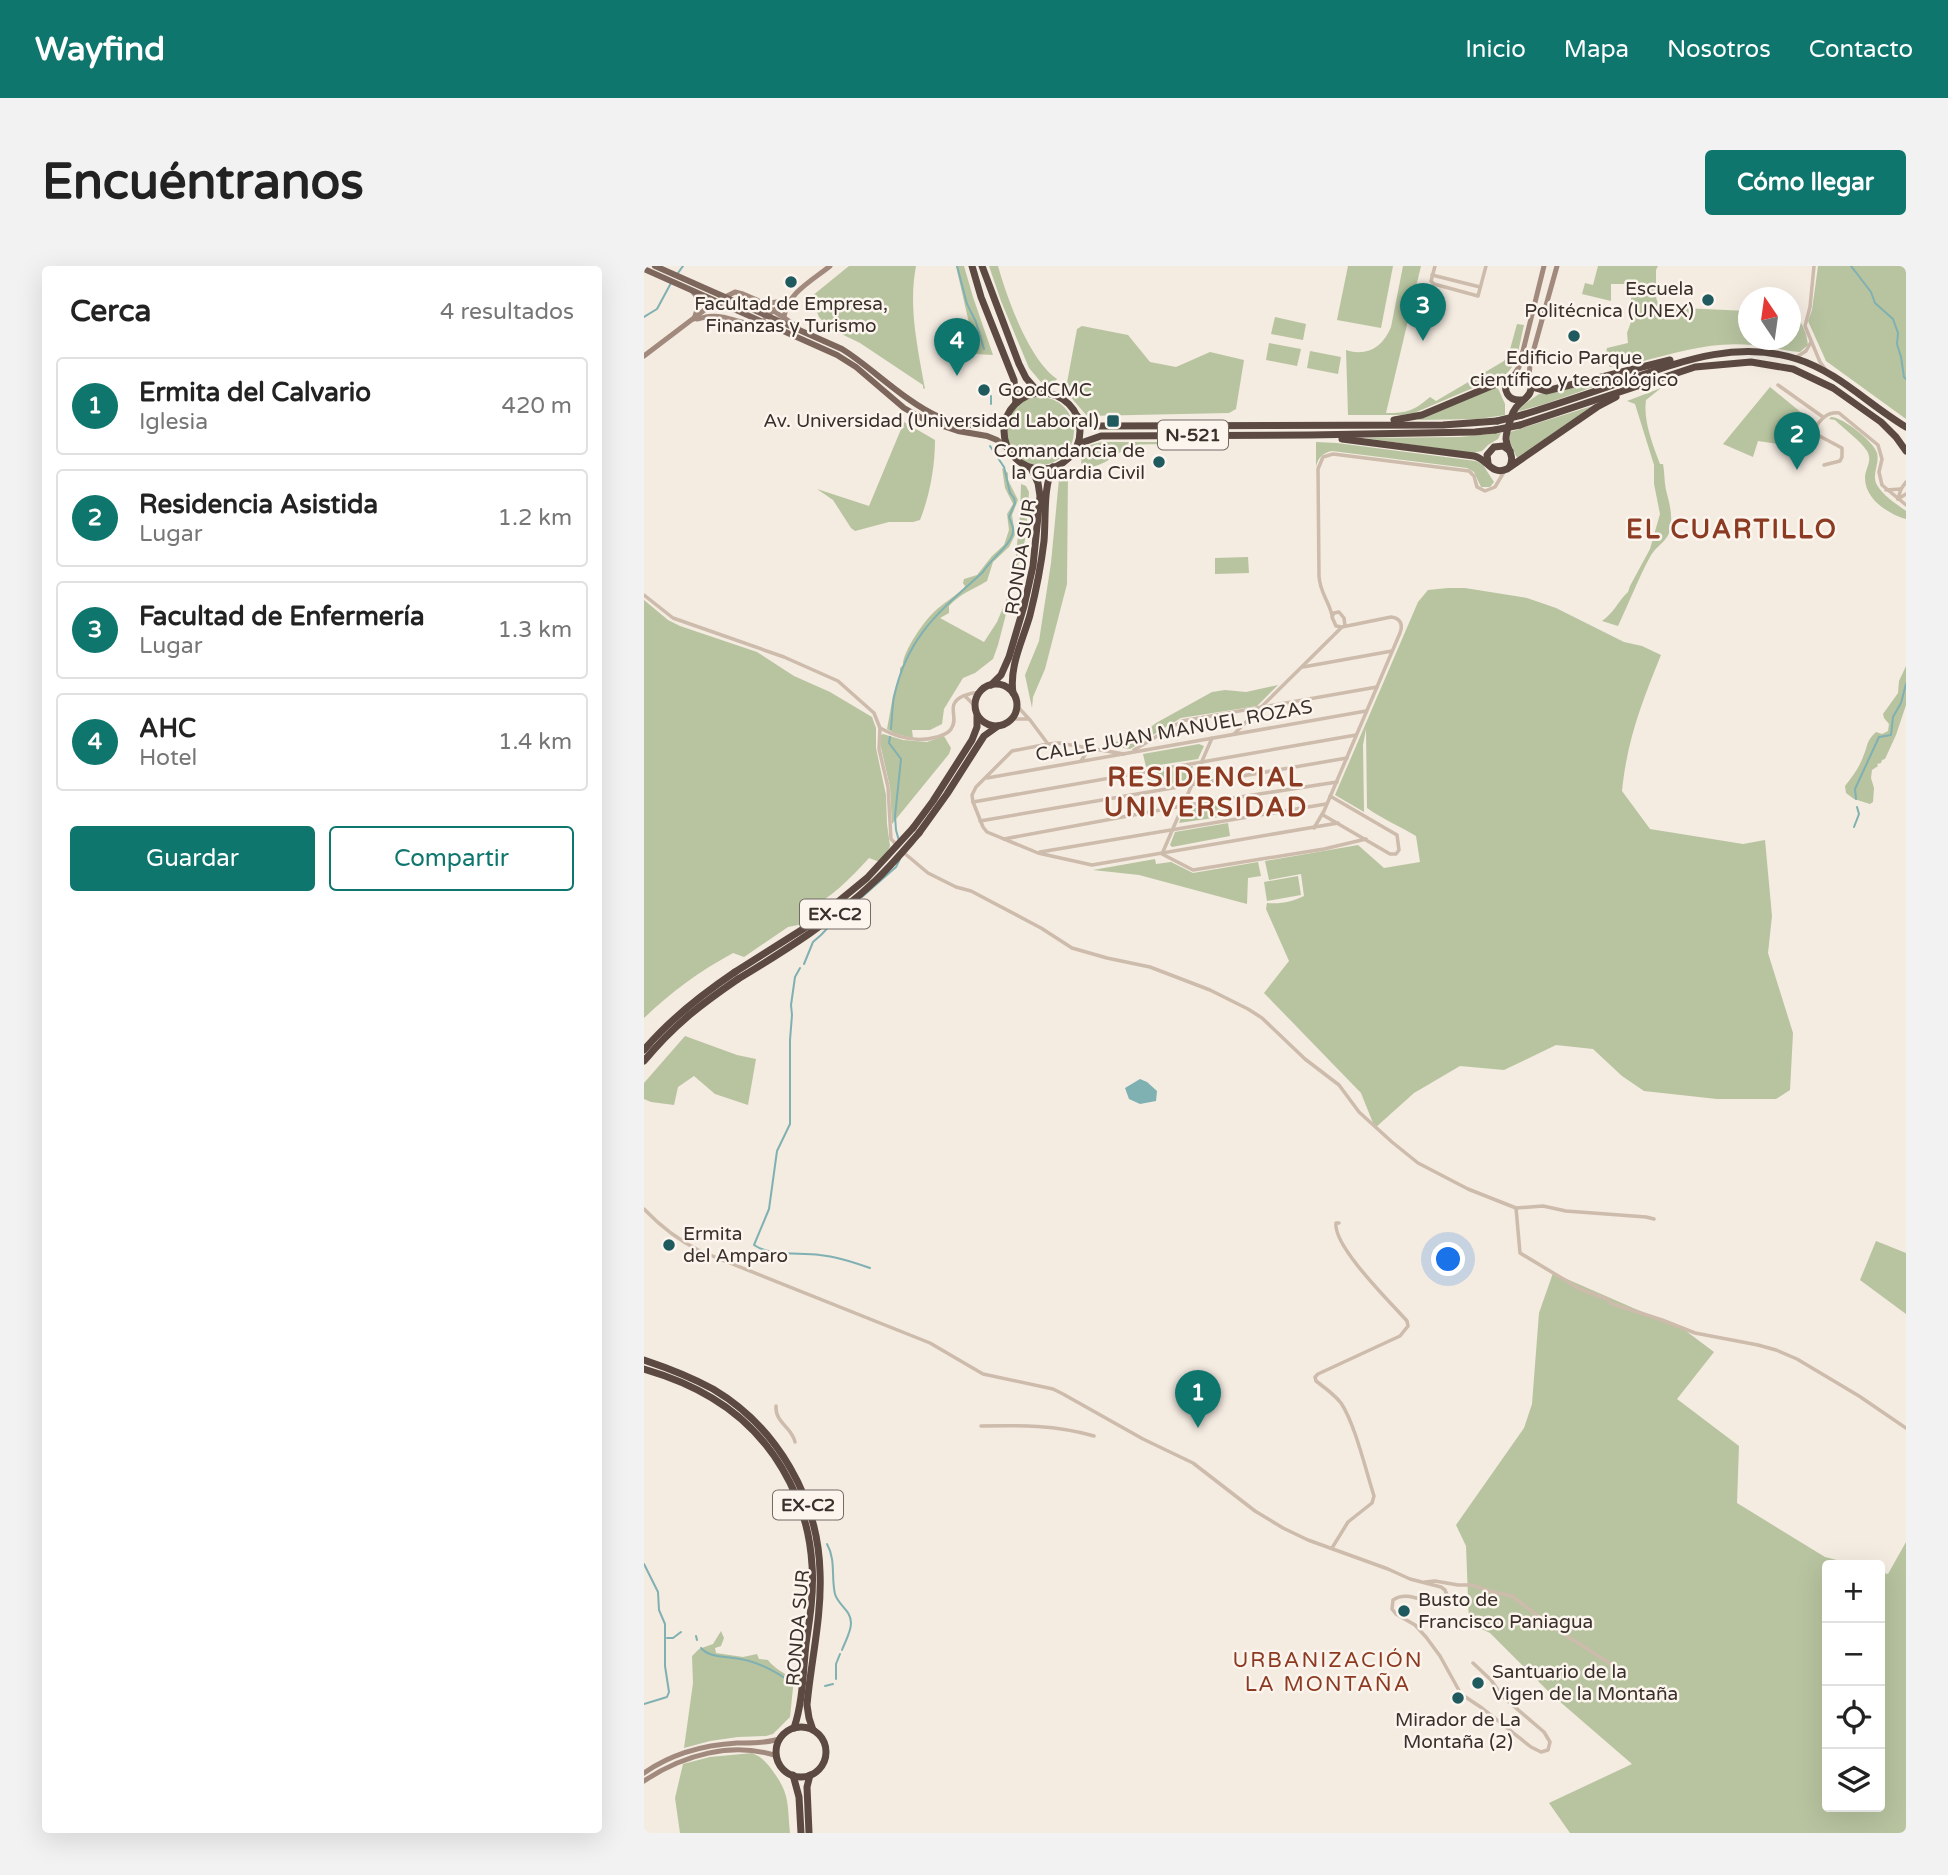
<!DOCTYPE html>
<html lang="es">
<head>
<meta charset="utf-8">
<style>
	body { margin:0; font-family:"Varela Round",sans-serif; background:#f2f2f2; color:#222 }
	.controls { position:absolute; right:21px; bottom:21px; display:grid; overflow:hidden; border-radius:7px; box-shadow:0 7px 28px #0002 }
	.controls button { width:63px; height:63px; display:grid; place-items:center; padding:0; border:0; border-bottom:2px solid #e0e0e0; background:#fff; color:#222; font:35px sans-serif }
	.compass { position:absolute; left:1094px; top:21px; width:63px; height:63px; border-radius:50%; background:#fff; box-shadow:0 7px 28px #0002; rotate:347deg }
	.you { position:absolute; left:805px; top:994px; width:24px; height:24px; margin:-18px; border:5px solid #fff; border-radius:50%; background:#1a73e8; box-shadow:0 0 0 10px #1a73e833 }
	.badge { display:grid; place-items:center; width:46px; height:46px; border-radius:50%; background:#0f766e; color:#fff; font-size:23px; font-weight:700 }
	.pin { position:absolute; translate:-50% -58px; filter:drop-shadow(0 2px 4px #0008) }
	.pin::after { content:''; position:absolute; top:37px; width:24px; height:21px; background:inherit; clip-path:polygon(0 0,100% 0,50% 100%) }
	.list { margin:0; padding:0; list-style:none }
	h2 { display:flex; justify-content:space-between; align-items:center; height:91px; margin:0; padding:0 28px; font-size:30px }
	h2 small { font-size:23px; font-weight:400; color:#767676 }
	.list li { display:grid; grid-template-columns:46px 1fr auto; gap:21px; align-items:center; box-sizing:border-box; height:98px; margin:0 14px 14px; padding:0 14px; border:2px solid #e0e0e0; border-radius:7px }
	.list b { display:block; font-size:26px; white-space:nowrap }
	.list p { margin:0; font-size:23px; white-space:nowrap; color:#767676 }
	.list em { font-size:23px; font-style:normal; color:#767676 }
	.actions { display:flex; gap:14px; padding:21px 28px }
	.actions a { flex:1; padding:16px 0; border:2px solid #0f766e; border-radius:7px; text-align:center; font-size:24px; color:#0f766e }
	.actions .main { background:#0f766e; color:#fff }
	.icon { flex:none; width:38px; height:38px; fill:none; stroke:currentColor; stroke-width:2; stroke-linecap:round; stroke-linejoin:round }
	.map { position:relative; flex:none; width:1262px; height:1567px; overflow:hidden; border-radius:7px }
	header { display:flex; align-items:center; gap:42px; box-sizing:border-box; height:98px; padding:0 35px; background:#0f766e; color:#fff }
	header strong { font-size:33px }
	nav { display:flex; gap:38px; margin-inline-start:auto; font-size:24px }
	.intro { display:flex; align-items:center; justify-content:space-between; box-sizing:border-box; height:168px; padding:0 42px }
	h1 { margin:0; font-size:49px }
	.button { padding:18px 32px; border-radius:7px; background:#0f766e; color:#fff; font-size:24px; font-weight:700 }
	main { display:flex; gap:42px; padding:0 42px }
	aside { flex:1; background:#fff; border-radius:7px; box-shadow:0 7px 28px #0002 }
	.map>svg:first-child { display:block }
	.green { fill:#b8c4a0 }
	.water { fill:#7fb0b2 }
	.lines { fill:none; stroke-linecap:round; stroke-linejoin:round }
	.stream { stroke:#7fb0b2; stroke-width:2 }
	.street { stroke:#cdbbac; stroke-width:3.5 }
	.secondary { stroke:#a18a7d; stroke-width:5 }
	.primary { stroke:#7d675c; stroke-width:6 }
	.highway { stroke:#5c4a42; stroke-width:7 }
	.highway-bridge { stroke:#5c4a42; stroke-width:7 }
	.poi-dot { fill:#1f5a5e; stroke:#fbf5ee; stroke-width:2.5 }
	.labels { text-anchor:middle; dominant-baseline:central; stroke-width:5; stroke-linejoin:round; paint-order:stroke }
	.shield { fill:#fbf5ee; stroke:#756b66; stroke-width:2 }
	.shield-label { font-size:18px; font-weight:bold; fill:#3b302b }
	.poi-label { font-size:19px; fill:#3b302b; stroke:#fbf5ee; text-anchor:start }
	.street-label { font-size:19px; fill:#3b302b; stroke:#fbf5ee }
	.neighbourhood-label { font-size:21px; letter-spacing:2px; fill:#8c3b22; stroke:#fbf5ee }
	.district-label { font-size:26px; font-weight:bold; letter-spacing:2px; fill:#8c3b22; stroke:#fbf5ee }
</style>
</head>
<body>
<header>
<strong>Wayfind</strong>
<nav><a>Inicio</a><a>Mapa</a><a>Nosotros</a><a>Contacto</a></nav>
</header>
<div class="intro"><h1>Encuéntranos</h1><a class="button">Cómo llegar</a></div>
<main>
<aside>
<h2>Cerca<small>4 resultados</small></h2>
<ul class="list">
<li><span class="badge">1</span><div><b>Ermita del Calvario</b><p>Iglesia</p></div><em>420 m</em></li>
<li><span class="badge">2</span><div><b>Residencia Asistida</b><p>Lugar</p></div><em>1.2 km</em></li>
<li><span class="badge">3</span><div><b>Facultad de Enfermería</b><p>Lugar</p></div><em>1.3 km</em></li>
<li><span class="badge">4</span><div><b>AHC</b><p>Hotel</p></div><em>1.4 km</em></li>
</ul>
<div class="actions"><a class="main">Guardar</a><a>Compartir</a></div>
</aside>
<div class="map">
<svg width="1262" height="1567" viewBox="0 0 1262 1567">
	<rect width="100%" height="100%" fill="#f4ebe1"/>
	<g class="green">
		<path d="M205,0H272C264,41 274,83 281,123L279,122V119L216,77L185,62L175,51L168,33V30Z"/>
		<path d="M312,0H320L329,31L349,89L332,88Z"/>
		<path d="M345,0H354C363,32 385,94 413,113L410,118L401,119L396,115L385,102L357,35Z"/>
		<path d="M704,0H749L737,62L693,54Z"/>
		<path d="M759,0H777L742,147C764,147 769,145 786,131L792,135L860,95L865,87L873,58L880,59C876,75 874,98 862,108L770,147L758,149H704L702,84C723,91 739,81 747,61Z"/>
		<path d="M954,0H1014L1012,4V31L1015,41L1104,45V74H1146L1147,47H1153L1162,68L1164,79L1156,86C1140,85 1124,80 1108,79C1069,75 1033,86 996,96C988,93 980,91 975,99L966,101L961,92L963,82L984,77L983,67L987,56V21L985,18H967V35L938,28L941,17L949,19Z"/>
		<path d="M1174,0H1262V153L1182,95L1164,55L1168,44Z"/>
		<path d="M631,51L662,58L659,74L627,68Z"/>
		<path d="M438,60L484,69L506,96L532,101L566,86L600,94L592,143L585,147L443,150L424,128L422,122L433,63Z"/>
		<path d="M625,77L657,83L653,100L622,94Z"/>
		<path d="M666,85L697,91L694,108L663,102Z"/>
		<path d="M989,107L901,138L872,146L882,137L895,128Z"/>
		<path d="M853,120L861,138V149L834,153L773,154Z"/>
		<path d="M1126,121L1159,148C1149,162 1141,161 1141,179L1114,175L1109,191L1079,178Z"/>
		<path d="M1017,122L1002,134C999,155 1009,179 1016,198H1019C1021,209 1020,217 1023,228C1026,239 1028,249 1027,260C1024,277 1013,278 1006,291C994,313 985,337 974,360L958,355C970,347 974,335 984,326L986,320L1006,283L1016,248L1010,218V199L991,138L983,135Z"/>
		<circle cx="396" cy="165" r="34"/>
		<path d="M948,140L874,192L872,190L866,176V166Z"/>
		<path d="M1187,151C1199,151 1230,176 1233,187C1236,198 1227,209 1233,219C1239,230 1253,238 1262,245V253C1244,248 1221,233 1221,212C1221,202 1229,195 1223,185C1217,175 1200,163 1191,154L1185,153Z"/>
		<path d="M260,156L291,174C291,200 286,229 276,254L269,256H245L211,265L207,262L189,234L173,223L225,240Z"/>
		<path d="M857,167L854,173L844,179L838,185L828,187L720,172L816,171Z"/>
		<path d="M458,176H522L528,178C515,179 501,177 489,180C470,186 459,205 438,200C435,183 439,180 458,176Z"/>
		<path d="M672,176L693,177L832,195L839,199L850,216L846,221H837L830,206L823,202L688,185C679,187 674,191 672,201Z"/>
		<path d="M358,202L364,207V214L374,234L368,249L371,269L365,281L349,296L343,315C328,324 317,327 305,340V347L296,352L340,376L353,356L369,318L376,249L377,218L382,220L385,226L382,270L354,379L349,393L331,407L319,412L300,443L298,458L286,464H268L269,472L252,468L243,463L249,430L256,408V402L259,399C258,387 280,355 290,346C298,338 310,331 320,322L321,320L319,317L320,313L333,309L348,290L360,279L365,264L363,248L369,238L361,222Z"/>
		<path d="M424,208L423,318L401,403L389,431L388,442L381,409L395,375L407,297L415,213Z"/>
		<path d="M604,291L605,307L571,308V292Z"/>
		<path d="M804,322H821L883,332L912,342L980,376L998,380L1017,389C998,436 983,474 978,525L1006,563L1099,578L1121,574L1128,650L1124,687L1149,767L1146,824L1132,833H1073L1000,825L978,810L949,783L912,779L860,804L816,800L770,827L731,862L717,827L620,727L645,695L622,643L623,637C638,638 647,636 660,630L657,608L625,614L621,595L714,579L740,602L776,596L772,570C756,560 738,553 723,542L722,463L719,479L720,546L691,529L774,336L784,324Z"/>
		<path d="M0,334L24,354L36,360L113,386L150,410L186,426L228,451L232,462V482L242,529L243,558L246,580L243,587L236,596L225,592C206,613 186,633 161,645L159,658L144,661L100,691L89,687C56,705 27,726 0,752Z"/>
		<path d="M1262,400V439L1252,469L1241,493L1238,494L1237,497L1233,498L1234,500L1228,504L1227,512L1230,522L1229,536L1226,538L1210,533L1202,527L1201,520C1208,511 1215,502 1219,491C1224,480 1222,475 1232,466L1238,468L1244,465L1245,458L1240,452L1239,448L1254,427L1255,415Z"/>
		<path d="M634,419L613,440L537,452L486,483L468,480L469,476L481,475L495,470L512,457L568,426L581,424L602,426Z"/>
		<path d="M239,468L259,474L283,476L300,470L307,482L305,488L248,558L246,521L237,482V469Z"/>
		<path d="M555,478L560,480L554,493L502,501L499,488Z"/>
		<path d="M549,500L544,515L505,521L503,508Z"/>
		<path d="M580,537L583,550L535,557L540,544Z"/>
		<path d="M584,557L586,570L528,581L526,579L531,566Z"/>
		<path d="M511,593L512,598L527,596L549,607L614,596L617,610L604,612L603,638L495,609L449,604Z"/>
		<path d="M654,610L657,629L623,635L620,616Z"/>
		<path d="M41,770L93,789L112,793L104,839L71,828L50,810L34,821L30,839L7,836L0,833V817Z"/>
		<path d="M1232,975L1262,987V1048L1216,1014Z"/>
		<path d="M909,1007L1042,1065L1070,1086L1033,1133L1095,1180L1093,1237L1181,1291L1212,1299H1183V1541H1236V1306L1244,1308L1262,1276V1567H926L905,1537L988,1498L907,1428L846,1367L825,1357L822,1280L812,1259L880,1162L888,1138L895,1047Z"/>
		<path d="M77,1365L80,1372L77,1380L71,1382L72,1387L99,1391L113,1388L115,1393L124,1394C129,1401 141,1409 150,1412L146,1451L129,1468L122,1470L94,1471L66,1475L40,1482L49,1417L48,1390L55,1383L69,1378Z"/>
		<path d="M108,1487C117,1491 119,1493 125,1500C146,1527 143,1534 146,1567H36L31,1532L39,1498L66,1491Z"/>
	</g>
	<path class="water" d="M496,813L503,816L513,825L512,835L496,838L485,833L481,822Z"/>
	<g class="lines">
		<g class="stream">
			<path d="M313,0L323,38L332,56L340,83"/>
			<path d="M1207,0L1227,26L1231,37L1249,53L1254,67L1253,78L1257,91L1260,111L1262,113"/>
			<path d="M34,7L39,0"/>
			<path d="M0,51L13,43L27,17"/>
			<path d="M347,138V130"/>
			<path d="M247,463C248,453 248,441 250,431C263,370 296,345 339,306C346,293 371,277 369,262C368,258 366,254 365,251L371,237L370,232L366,227L360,201L346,180"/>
			<path d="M246,471L245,477L257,493L251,550L252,564L255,575"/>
			<path d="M1212,533L1211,523L1235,471L1247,469L1249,451L1257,437L1262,418"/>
			<path d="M1210,561L1215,548L1213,541"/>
			<path d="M218,631L252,601L256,593"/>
			<path d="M160,698L169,676L177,669L193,652"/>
			<path d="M156,702L151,711L147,739L148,749L146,774V858L133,885L125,943L110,979C128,991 155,986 176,989C194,991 209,996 226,1002"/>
			<path d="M183,1278C192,1294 187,1311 191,1328C194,1339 207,1344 207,1357C207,1366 201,1376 198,1384"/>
			<path d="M0,1298L14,1326L15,1344L21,1358V1400L25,1426L23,1431L0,1438"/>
			<path d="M52,1370L53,1374"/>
			<path d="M23,1372H29L37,1366"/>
			<path d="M57,1382C65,1391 77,1390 89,1392C112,1394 131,1405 150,1418"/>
			<path d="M192,1413V1398L196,1388"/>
			<path d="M181,1420L189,1418"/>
		</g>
		<g class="street">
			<path d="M791,0L787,15L790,18L834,30L842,0"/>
			<path d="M1170,0L1166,41L1161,60L1176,96L1182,104"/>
			<path d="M788,9L836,21"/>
			<path d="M1154,90L1162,85L1167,76"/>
			<path d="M1134,119L1179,151"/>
			<path d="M1171,163L1165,166L1143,164L1141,173L1146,178C1170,180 1171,144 1195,147L1234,179L1238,193L1235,206L1238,219L1262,239"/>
			<path d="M1150,165L1162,151"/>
			<path d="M1168,166L1198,182V191L1196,195L1180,199"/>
			<path d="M1242,224L1257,223"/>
			<path d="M1254,233L1257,223L1262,216"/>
			<path d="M1254,233L1262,228"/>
			<path d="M0,329L29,352L140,391L194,415L230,447L236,462L235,483L244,521L247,573L254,580"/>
			<path d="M688,349C684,333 676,327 675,310L674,203L679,191L689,188L825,205L830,210L833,221L841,225L851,221L860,206"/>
			<path d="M698,361L692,360L688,351L690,347L695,346L700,352L701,360"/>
			<path d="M659,401L748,385"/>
			<path d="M322,431L330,439"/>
			<path d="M373,440L386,454L404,478"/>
			<path d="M367,453H384"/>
			<path d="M236,462C254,472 272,477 293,471C298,469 304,468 307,463C316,451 300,439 319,430C325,428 329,426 335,427"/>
			<path d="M590,468L698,361L747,351C757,352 759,359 756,367L680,545L670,562"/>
			<path d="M568,472L518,588L549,604L680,583L722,573"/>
			<path d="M490,484L538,455L733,421"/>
			<path d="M480,488L415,477L404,478L368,485L332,521L328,529L329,536L339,561L343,566L394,587L448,599L694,557"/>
			<path d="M437,495L441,489L440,481"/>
			<path d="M343,512L722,445"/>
			<path d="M329,536L712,469"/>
			<path d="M679,549L746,588H752L755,584L753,569L686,530"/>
			<path d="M336,555L703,492"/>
			<path d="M360,573L538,540L693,516"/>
			<path d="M259,586L284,607L312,621L327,625L397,662L428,682L463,692L506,701L566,724L604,743L618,752L661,793L695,819L715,846L748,876L774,897L824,923L872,942L899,940L922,945L1002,951L1010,953"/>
			<path d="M396,586L682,538"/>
			<path d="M872,942L876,987L936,1023L963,1033L966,1037L1018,1054L1051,1067L1114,1079L1132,1084L1153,1093L1215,1130L1262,1162"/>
			<path d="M0,943C17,961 34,974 56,985L286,1077L339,1108L409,1123L419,1128L499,1173L549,1197L611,1245L639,1262L664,1274L744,1303L766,1313L797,1321L801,1324L803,1329L799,1337C782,1340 765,1323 749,1334L748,1343L752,1348L771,1359L782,1371L796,1390L817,1428L838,1442L887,1481L897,1486L904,1484L906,1476L900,1466L858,1430L847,1414L829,1397"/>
			<path d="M132,1140C131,1157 148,1161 151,1176"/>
			<path d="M337,1160C375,1159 412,1159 450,1170"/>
			<path d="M688,1282L704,1256L728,1237L730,1230C722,1205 711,1158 697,1137C690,1128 681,1122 672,1115L671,1111L674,1108L756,1070L764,1060L763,1055C746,1036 689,980 692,957H695"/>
			<path d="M781,1316L791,1315L814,1319H828L845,1325L868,1330L907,1360L970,1400"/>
		</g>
		<g class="secondary">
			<path d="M48,25C58,35 54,40 50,53"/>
			<path d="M119,35L125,37L140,35"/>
			<path d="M121,51L144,34"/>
			<path d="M140,51C143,27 169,14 186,0"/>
			<path d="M53,53C61,51 69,49 78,51C94,54 107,61 125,59"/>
			<path d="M0,90L71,36L91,26L99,28L113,34L154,61"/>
			<path d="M869,110L875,101L900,0"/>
			<path d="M885,114L886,97L913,0"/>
			<path d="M0,1507C27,1488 60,1479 93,1477C108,1477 121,1477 136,1473"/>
			<path d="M0,1515C39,1489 88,1475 133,1490"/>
		</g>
		<g class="primary">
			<path d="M11,0L198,83C244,111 302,184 362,151"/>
			<path d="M0,3L193,89L212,101L260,142L281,154L314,165L343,170L353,174L364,183"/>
		</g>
		<g class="highway">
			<path d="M328,0L337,31L370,114L372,137"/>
			<path d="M338,0L375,98L382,112L395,127"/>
			<path d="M864,113C858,124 864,135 877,134"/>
			<path d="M888,121L902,125L1026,94"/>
			<circle cx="398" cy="165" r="38"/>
			<path d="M878,149C911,139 943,128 975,117C1033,97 1091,73 1153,93C1194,106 1225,139 1262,161"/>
			<path d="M433,150L439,155L454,160L799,159L853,155"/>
			<path d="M750,154L778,149L864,113L871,109H879L886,115C892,134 872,132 867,152C865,158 862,166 862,173C863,184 871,189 866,200"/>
			<path d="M876,159L1051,101L1107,96L1149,103L1189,122L1237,156L1252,171L1262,185"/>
			<path d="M698,173L830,190C844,193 847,210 863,203L953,141L972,131"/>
			<path d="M434,178L457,170L666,169L831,166L851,164"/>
			<path d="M844,197L843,189L850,181L859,180L866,185"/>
			<circle cx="352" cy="439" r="21"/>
			<path d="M347,419L357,409L365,391L380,340L389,300L396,230L394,217L387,202"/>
			<path d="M369,427C365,400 379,374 386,349C392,325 397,300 400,275C402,252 399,221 409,201"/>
			<path d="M269,562L289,535L328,474L333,461V450"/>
			<path d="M275,567L303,528L340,470L354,460"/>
			<path d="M0,784C26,753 57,729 91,706"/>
			<path d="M0,795C30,759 56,739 94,713"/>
			<path d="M0,1094C24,1102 47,1111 69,1123C133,1161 174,1232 176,1306C178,1350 167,1395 163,1439L165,1452L169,1464"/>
			<path d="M0,1103C24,1110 47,1119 68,1132C127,1167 164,1231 168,1299C170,1325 166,1352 162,1378C159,1405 159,1436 150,1462"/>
			<circle cx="157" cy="1486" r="25"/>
			<path d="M149,1509L155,1531L157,1567"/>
			<path d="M165,1567L163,1521L166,1509"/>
		</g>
		<g class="highway-bridge">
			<path d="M853,155L878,149"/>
			<path d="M851,164L876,159"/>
			<path d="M91,706L167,658L223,612L269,562"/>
			<path d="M94,713C142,684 190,654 231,615C247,600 261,583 275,567"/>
		</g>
	</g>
	<g class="poi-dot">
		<circle cx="147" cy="16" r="7"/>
		<circle cx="1064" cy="34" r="7"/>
		<circle cx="930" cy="70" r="7"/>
		<circle cx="340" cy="124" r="7"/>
		<rect x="462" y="148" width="14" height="14" rx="3.5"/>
		<circle cx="515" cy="196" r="7"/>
		<circle cx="25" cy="979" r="7"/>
		<circle cx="760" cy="1345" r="7"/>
		<circle cx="834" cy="1417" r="7"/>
		<circle cx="814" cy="1432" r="7"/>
	</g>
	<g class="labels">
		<g class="shield">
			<rect x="514" y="154.5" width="70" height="29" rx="5"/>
			<rect x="156" y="633.5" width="70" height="29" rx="5"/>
			<rect x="129" y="1224.5" width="70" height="29" rx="5"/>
		</g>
		<g class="shield-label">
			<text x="549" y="169">N-521</text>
			<text x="191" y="648">EX-C2</text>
			<text x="164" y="1239">EX-C2</text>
		</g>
		<g class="poi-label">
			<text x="1050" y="23" text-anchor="end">Escuela<tspan x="1050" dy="22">Politécnica (UNEX)</tspan></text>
			<text x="147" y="38" text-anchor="middle">Facultad de Empresa,<tspan x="147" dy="22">Finanzas y Turismo</tspan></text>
			<text x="930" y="92" text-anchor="middle">Edificio Parque<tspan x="930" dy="22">científico y tecnológico</tspan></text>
			<text x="354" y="124">GoodCMC</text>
			<text x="455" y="155" text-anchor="end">Av. Universidad (Universidad Laboral)</text>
			<text x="501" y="185" text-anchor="end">Comandancia de<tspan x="501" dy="22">la Guardia Civil</tspan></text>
			<text x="39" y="968">Ermita<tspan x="39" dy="22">del Amparo</tspan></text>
			<text x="774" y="1334">Busto de<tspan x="774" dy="22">Francisco Paniagua</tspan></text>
			<text x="848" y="1406">Santuario de la<tspan x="848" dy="22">Vigen de la Montaña</tspan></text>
			<text x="814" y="1454" text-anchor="middle">Mirador de La<tspan x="814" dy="22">Montaña (2)</tspan></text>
		</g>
		<g class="street-label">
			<text transform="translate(377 291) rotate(-81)">RONDA SUR</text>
			<text transform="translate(530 465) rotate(-10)">CALLE JUAN MANUEL ROZAS</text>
			<text transform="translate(154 1362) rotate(-85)">RONDA SUR</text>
		</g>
		<g class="neighbourhood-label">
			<text x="684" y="1394">URBANIZACIÓN<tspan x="684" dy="24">LA MONTAÑA</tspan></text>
		</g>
		<g class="district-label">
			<text x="1088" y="263">EL CUARTILLO</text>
			<text x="562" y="511">RESIDENCIAL<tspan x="562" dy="30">UNIVERSIDAD</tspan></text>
		</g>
	</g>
</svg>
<div class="controls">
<button>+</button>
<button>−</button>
<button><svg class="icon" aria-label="locate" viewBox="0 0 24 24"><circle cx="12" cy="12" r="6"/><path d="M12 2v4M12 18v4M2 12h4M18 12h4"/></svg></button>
<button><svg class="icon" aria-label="layers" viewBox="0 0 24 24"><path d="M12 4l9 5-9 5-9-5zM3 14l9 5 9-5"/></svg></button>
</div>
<svg class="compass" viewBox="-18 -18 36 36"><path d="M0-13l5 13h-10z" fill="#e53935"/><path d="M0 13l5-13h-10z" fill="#767676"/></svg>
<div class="you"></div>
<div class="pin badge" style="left:554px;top:1162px">1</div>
<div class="pin badge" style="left:1153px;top:204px">2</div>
<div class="pin badge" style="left:779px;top:75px">3</div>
<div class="pin badge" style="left:313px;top:110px">4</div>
</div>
</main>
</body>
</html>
